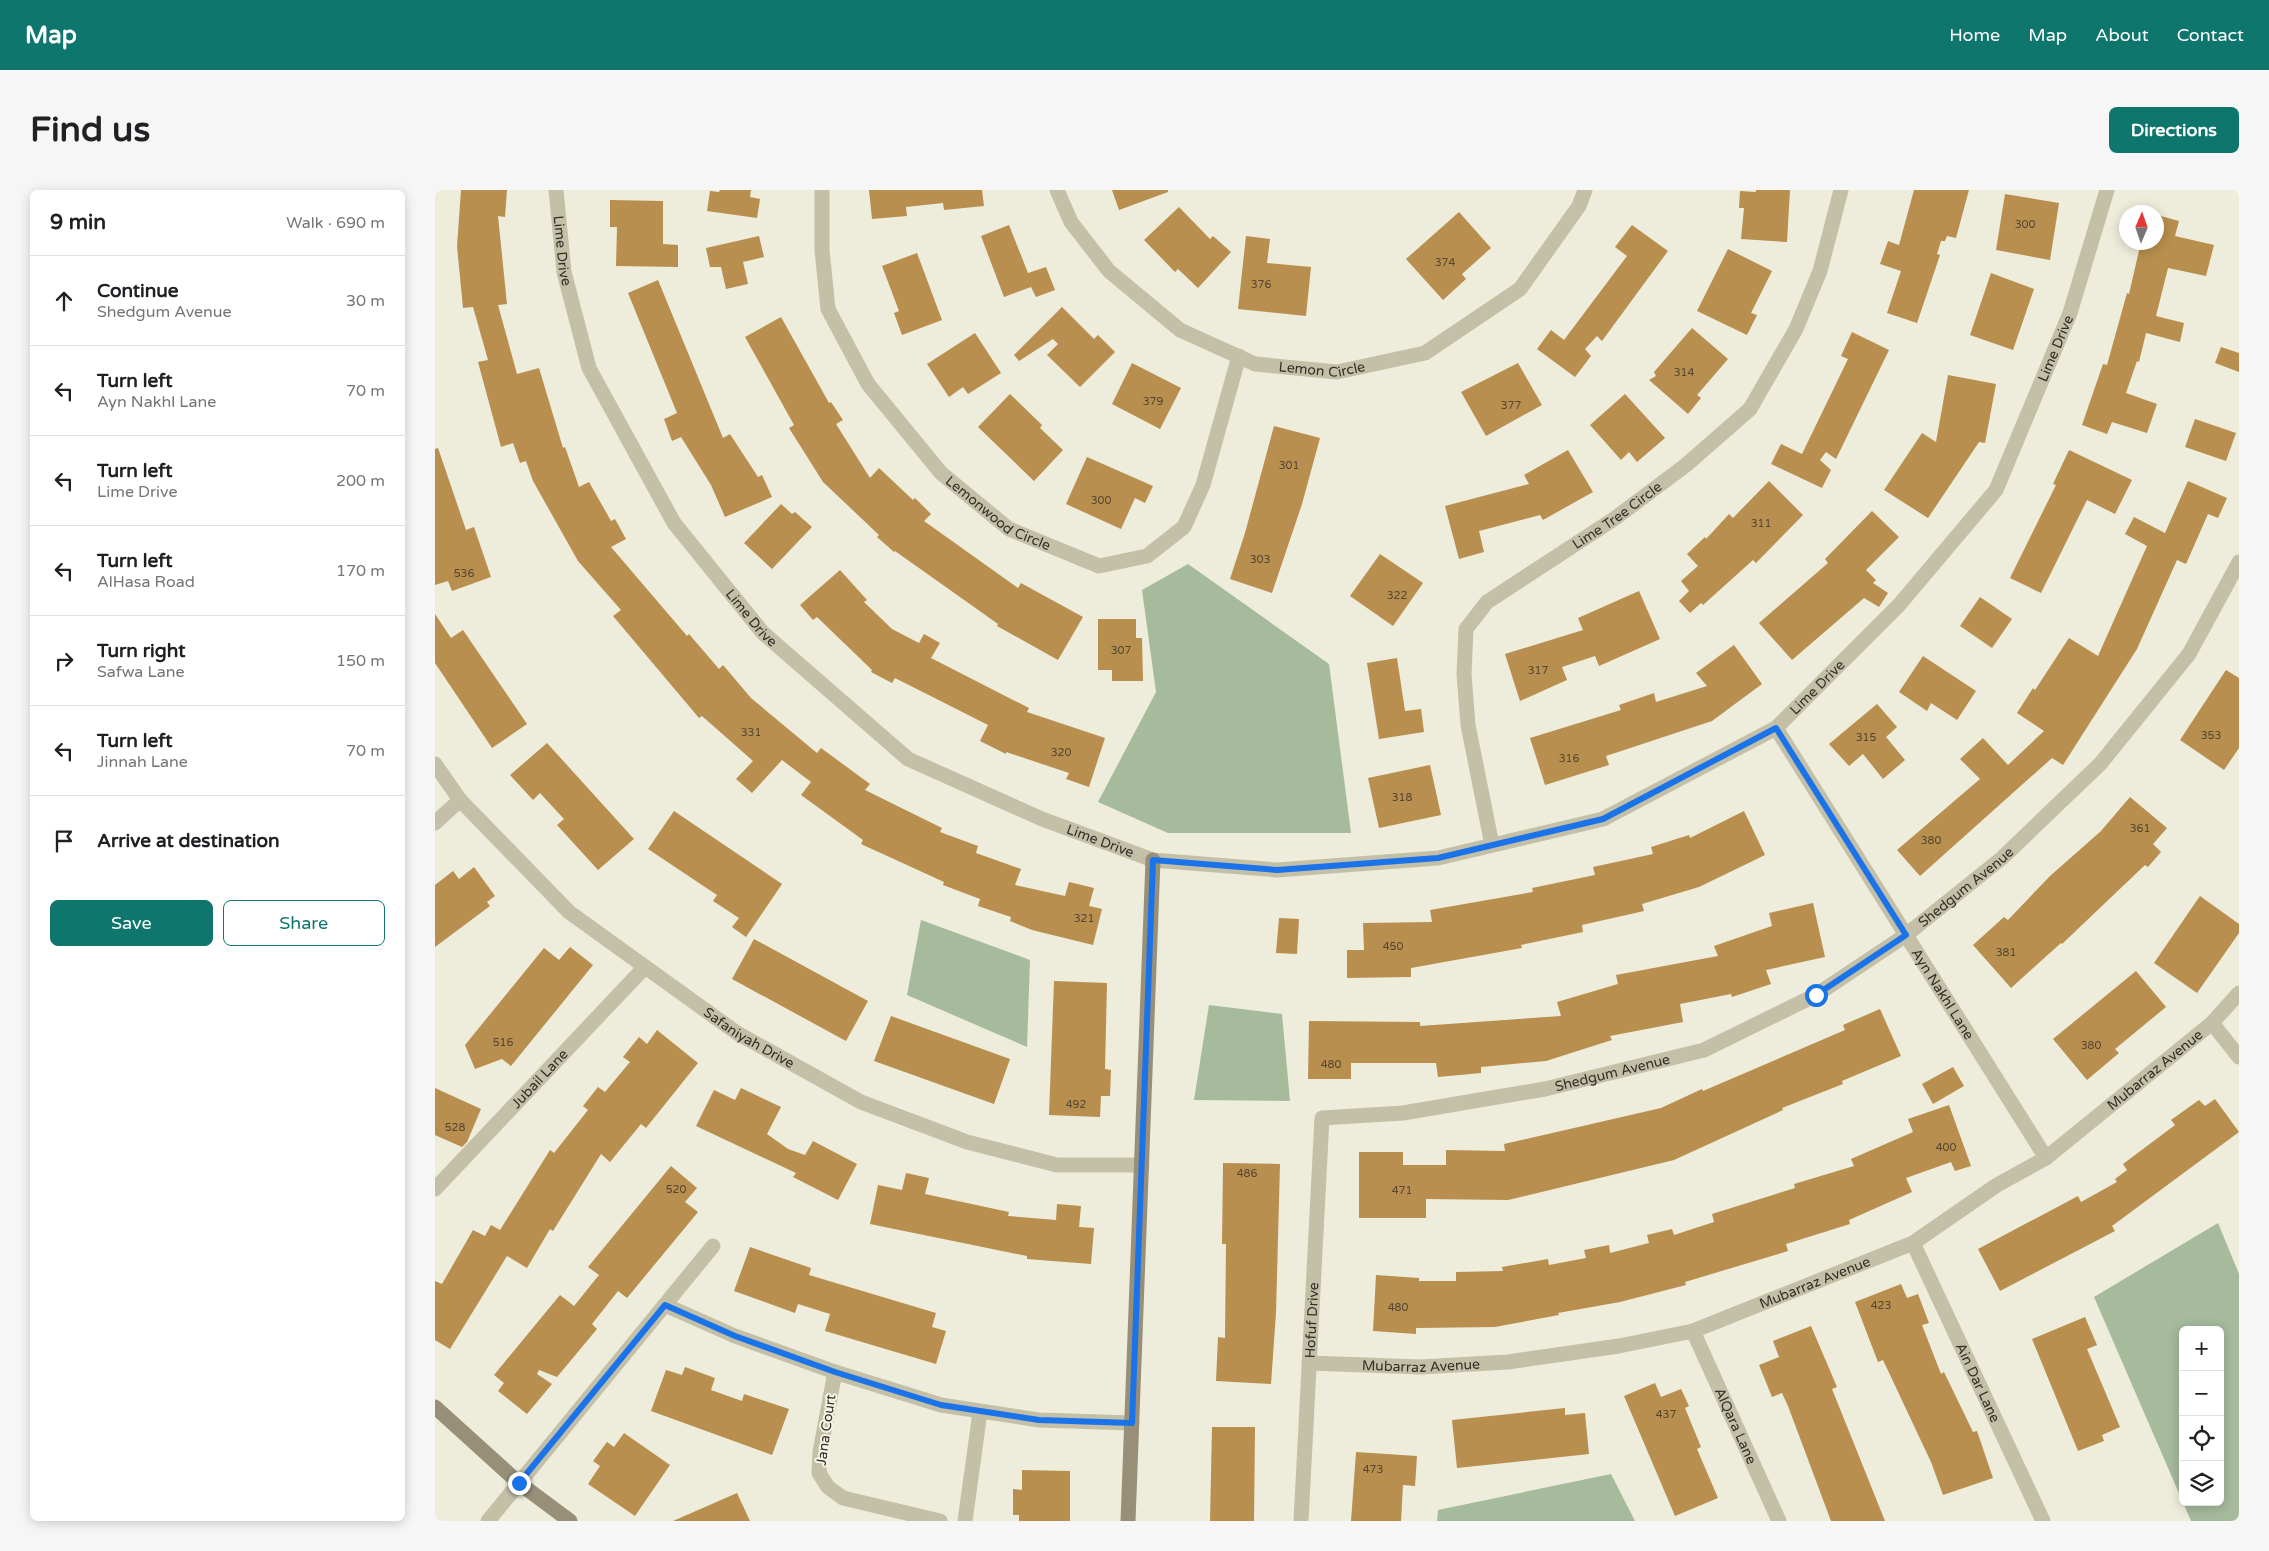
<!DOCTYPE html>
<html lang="en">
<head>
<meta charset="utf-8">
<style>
	body { margin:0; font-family:"Varela Round",sans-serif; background:#f6f6f6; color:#202124 }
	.controls { position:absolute; right:15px; bottom:15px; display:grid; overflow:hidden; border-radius:8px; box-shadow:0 2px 12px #0003 }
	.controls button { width:45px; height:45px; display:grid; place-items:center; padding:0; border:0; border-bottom:1px solid #e0e0e0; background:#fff; color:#202124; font:25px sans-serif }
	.compass { position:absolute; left:1684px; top:15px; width:45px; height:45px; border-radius:50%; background:#fff; box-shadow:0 2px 12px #0003; rotate:2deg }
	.stop { position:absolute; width:15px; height:15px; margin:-11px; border:4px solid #1a73e8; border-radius:50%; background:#fff }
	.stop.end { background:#1a73e8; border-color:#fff; box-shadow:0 1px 5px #0008 }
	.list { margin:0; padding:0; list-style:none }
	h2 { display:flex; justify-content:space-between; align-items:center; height:65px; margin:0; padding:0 20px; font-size:21px }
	h2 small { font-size:16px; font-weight:400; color:#757577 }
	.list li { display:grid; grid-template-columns:32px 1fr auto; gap:15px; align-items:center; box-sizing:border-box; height:90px; padding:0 20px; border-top:1px solid #e0e0e0 }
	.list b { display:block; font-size:19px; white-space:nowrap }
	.list p { margin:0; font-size:16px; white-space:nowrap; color:#757577 }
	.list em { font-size:16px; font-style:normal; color:#757577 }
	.actions { display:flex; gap:10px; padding:15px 20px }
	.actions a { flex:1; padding:11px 0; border:1px solid #0f766e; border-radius:8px; text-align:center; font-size:18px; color:#0f766e }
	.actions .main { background:#0f766e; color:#fff }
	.icon { flex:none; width:28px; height:28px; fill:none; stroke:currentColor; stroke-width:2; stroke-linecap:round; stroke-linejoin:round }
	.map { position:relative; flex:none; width:1804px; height:1331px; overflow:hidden; border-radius:8px }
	header { display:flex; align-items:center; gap:30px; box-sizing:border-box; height:70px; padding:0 25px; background:#0f766e; color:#fff }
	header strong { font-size:24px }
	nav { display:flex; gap:28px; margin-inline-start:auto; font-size:18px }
	.intro { display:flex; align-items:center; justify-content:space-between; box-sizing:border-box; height:120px; padding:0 30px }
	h1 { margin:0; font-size:35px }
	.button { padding:12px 22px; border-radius:8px; background:#0f766e; color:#fff; font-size:18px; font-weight:700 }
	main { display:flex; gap:30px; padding:0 30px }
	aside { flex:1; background:#fff; border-radius:8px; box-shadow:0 2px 12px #0003 }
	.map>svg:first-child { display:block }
	.green { fill:#a5bb9c; fill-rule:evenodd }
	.building { fill:#b88f4e }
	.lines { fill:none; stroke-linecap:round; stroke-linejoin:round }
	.street { stroke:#c4bfa7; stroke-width:15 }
	.secondary { stroke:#988f79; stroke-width:15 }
	.route { stroke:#1a73e8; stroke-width:6 }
	.labels { text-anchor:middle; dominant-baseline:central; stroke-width:4; stroke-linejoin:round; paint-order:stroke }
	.number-label { font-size:11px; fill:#544631 }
	.street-label { font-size:14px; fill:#322e27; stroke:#f6f5e5 }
</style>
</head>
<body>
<header>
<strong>Map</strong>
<nav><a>Home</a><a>Map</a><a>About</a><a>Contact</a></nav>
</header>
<div class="intro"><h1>Find us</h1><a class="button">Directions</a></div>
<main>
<aside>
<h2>9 min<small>Walk · 690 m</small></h2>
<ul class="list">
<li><svg class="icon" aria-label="ahead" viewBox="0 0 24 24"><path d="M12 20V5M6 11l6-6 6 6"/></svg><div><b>Continue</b><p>Shedgum Avenue</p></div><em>30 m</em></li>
<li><svg class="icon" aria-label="left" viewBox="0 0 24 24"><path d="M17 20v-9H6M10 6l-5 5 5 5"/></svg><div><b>Turn left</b><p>Ayn Nakhl Lane</p></div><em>70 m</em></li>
<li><svg class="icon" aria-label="left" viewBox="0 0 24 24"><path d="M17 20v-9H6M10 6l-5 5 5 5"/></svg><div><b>Turn left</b><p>Lime Drive</p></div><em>200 m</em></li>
<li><svg class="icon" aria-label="left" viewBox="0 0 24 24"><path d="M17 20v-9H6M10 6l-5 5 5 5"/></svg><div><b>Turn left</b><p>AlHasa Road</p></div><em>170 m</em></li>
<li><svg class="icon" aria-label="right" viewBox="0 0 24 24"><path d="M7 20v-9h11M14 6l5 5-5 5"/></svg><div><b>Turn right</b><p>Safwa Lane</p></div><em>150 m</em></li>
<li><svg class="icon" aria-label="left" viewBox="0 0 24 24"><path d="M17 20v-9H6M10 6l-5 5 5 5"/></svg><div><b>Turn left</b><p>Jinnah Lane</p></div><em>70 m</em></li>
<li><svg class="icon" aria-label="arrive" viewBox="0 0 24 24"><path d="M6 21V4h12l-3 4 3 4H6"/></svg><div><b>Arrive at destination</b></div></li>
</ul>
<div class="actions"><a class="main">Save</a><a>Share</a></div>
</aside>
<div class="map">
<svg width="1804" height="1331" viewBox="0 0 1804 1331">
	<rect width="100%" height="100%" fill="#eeecda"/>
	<g class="green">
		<path d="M753,374L894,474L916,643H733L663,612L721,502L707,400Z"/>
		<path d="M486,730L595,770L592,857L472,805Z"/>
		<path d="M774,815L847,824L855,911L759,910Z"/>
		<path d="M1783,1033L1804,1084V1331H1756L1659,1107ZM1748,1140H1785V1312H1748Z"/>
		<path d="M1176,1284L1200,1331H1002L1003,1320Z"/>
	</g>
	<g class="building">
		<path d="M26,0H72L70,27L63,26L72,114L63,115L82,184L104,178L128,258L130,257L144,297L154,292L176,331L180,329L191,349L176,357L252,446L254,444L284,479L288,475L316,508L382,563L386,558L435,594L430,600L507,638L505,642L543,656L541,663L586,679L580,695L630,706L634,692L659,698L654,716L667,719L658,755L597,740L575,731L576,727L543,716L545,709L508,695L509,692L426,654L428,650L366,605L376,592L347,570L317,603L301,589L318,571L267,526L264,528L178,426L186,420L143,371L98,291L91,271L85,273L78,253L66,257L43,172L53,170L38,117L28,118L22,56Z"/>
		<path d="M285,0H316L315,7L325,9L322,28L272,21L275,1L284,2Z"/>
		<path d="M434,0H547L549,16L509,20L508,13L471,17L472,26L437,29Z"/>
		<path d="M677,0H733V2L684,20Z"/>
		<path d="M1321,0H1355L1352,52L1306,49L1309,18H1304L1305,1L1321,2Z"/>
		<path d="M1479,0H1534L1521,48L1512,46L1510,51H1506L1502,64L1505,65L1482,133L1452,123L1466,81L1445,74L1453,51L1464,55Z"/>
		<path d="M1570,4L1624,13L1615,70L1561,60Z"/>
		<path d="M175,10L228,11V54L243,55V77L181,76L182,37H175Z"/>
		<path d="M744,17L775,49L778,46L796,62L763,98L743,79L740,82L709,50Z"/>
		<path d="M1024,22L1056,58L1027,84L1031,89L1008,110L971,69Z"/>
		<path d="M1722,25L1744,31L1740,46L1779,55L1771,86L1733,78L1721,126L1749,133L1745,152L1711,143L1704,172L1702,171L1691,203L1722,214L1712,243L1677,232L1672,244L1647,235L1668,174L1672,175L1692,103L1694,104L1706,52H1722Z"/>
		<path d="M574,35L593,83L611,77L620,100L601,107L596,97L569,107L546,46Z"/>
		<path d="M1197,35L1233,61L1167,151L1162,146L1150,159L1156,166L1140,187L1102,159L1116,140L1129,150L1192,66L1180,57Z"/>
		<path d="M324,46L329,67L308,72L313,94L291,99L286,77H275L271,58Z"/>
		<path d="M811,46L835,49L832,73L876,77L871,126L803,119Z"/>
		<path d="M1293,59L1337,81L1316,123L1322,125L1312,145L1262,121Z"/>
		<path d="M482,63L507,130L467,145L459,123L464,121L447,76Z"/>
		<path d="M1556,83L1599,99L1578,160L1535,145Z"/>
		<path d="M223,90L288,248L295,244L323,287L327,285L337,307L290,327L276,295L246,247L237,251L229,229L242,223L193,103Z"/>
		<path d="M627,117L659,149L663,145L680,162L645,197L612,165L623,154L618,149L584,171L579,165Z"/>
		<path d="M346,127L394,213L396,212L408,230L401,234L435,288L444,278L478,310L480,308L496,324L489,331L583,398L586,393L648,427L623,470L562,436L563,434L460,361L459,362L442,347L444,345L388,292L354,238L359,235L310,147Z"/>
		<path d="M1257,138L1293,169L1262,205L1266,208L1253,224L1214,190L1221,186L1219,182Z"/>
		<path d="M1417,142L1454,160L1401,269L1391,262L1385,270L1396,280L1387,298L1336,274L1346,254L1367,264L1413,169L1406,166Z"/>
		<path d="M540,143L566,183L533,204L528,197L514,207L492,174Z"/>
		<path d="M1786,157L1804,163V182L1780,173Z"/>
		<path d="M697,173L746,198L725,239L677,214Z"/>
		<path d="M1083,173L1107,215L1051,246L1026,202Z"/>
		<path d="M1513,185L1561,194L1550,253L1544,252L1493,328L1449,300L1487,243L1501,252Z"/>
		<path d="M575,204L607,235L605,238L628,260L599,291L543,237Z"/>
		<path d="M1190,204L1230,248L1202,272L1194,262L1186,270L1155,235Z"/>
		<path d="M1760,229L1801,243L1791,271L1750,257Z"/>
		<path d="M839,236L885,248L867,314L837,403L795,389L810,343Z"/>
		<path d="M3,258L31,340L39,337L56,387L17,401L13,391L0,395V259Z"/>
		<path d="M1133,260L1158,302L1108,330L1105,325L1044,341L1049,362L1024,369L1010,316L1094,294L1089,285Z"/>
		<path d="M1634,260L1697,290L1680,324L1652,310L1606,403L1575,388L1621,295L1618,294Z"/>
		<path d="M652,267L718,296L710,313L700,308L686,339L631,314Z"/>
		<path d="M1334,291L1368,325L1321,373L1318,370L1268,415L1266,413L1255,423L1244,411L1254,401L1246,391L1263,376L1252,364L1270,347L1271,349L1294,324L1298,328Z"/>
		<path d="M1753,291L1792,308L1783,328L1773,324L1751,374L1742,370L1702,459L1628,575L1617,568L1485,686L1462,660L1545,589L1525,569L1548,548L1573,575L1609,541L1582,523L1598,498L1600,500L1634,448L1663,466L1712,356L1690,344L1699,327L1730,343Z"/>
		<path d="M346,314L357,324L360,322L377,337L337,379L309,353Z"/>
		<path d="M1437,321L1464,347L1431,380L1441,390L1438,393L1453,403L1444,417L1429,408L1357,470L1324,433L1393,373L1390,369Z"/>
		<path d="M945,364L988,393L958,436L915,406Z"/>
		<path d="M405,380L432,410L429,412L457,439L484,453L489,444L505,453L496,468L594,518L592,522L670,548L654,597L631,589L634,583L571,562V564L545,551L553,535L460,488L457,493L436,482L437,480L382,427L378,430L365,415Z"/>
		<path d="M1204,401L1225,449L1164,476L1160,466L1127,477L1132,490L1085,511L1070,464L1148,440L1143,428Z"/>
		<path d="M1545,407L1577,429L1557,458L1525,436Z"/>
		<path d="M0,424L16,448L28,440L92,534L57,558L0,473Z"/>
		<path d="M663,429H701V448H707L708,491H677V480H663Z"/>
		<path d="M1299,455L1327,494L1277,531L1171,566L1174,575L1110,595L1095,548L1186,520L1184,515L1219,503L1221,512L1272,496L1261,483Z"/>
		<path d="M1488,466L1541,501L1522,530L1496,513L1492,521L1464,502Z"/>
		<path d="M962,468L970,521L986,519L989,542L944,549L932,473Z"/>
		<path d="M1791,480L1804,488V558L1789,580L1745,550Z"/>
		<path d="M1442,514L1462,537L1451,547L1470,570L1448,589L1428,564L1414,576L1394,554Z"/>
		<path d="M112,553L199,649L163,680L122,635L129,629L105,603L98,610L75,585Z"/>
		<path d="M995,575L1006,625L944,638L933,588Z"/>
		<path d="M1695,607L1732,638L1718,654L1726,662L1713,677L1710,675L1627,754L1626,753L1576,798L1538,755L1569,727L1573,730L1615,686L1666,641Z"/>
		<path d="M239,621L347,694L311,747L297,737L304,728L278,711L282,705L213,659Z"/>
		<path d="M1309,621L1330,665L1264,697L1207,714L1209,721L1147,735L1148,742L1086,755L1087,758L976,778V787L912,788V760H929L928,733L997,732L995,720L1098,702L1097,698L1160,685L1158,677L1218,664L1216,657L1254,645L1255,648Z"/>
		<path d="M39,677L60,706L52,712L55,716L0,757V695L18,681L24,689Z"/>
		<path d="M1765,706L1804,734V743L1762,803L1719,773Z"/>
		<path d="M1378,713L1390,767L1331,780L1336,794L1297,807L1296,804L1245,814L1248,832L1175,846L1177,850L1111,871L1046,877V883L1003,887L1001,873H916V889H873L874,831L985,832V836L1126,826L1122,812L1183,794L1181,785L1283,766L1279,756L1337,736L1334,723Z"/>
		<path d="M844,728L864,729L862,764L841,763Z"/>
		<path d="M319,749L433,811L411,851L297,789Z"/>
		<path d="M135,757L158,775L76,876L67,869L40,879L30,855L109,758L124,770Z"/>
		<path d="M1701,781L1731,817L1680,859L1684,863L1652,890L1618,849Z"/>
		<path d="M619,791L672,793L670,879L676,880L675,906H666L665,927L614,925Z"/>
		<path d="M1445,819L1466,866L1407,891L1408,894L1347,918L1348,920L1239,970L1073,1010L991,1009V1028H924V962H968V975H1011V960L1070,961L1069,954L1226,918L1267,899L1268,901L1410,840L1408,835Z"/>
		<path d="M456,826L575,869L559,914L439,871Z"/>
		<path d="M222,840L263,873L211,938L206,934L175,972L166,964L118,1041L115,1039L92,1078L72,1066L15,1159L0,1150V1091L7,1094L38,1040L50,1046L56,1035L65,1040L115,960L119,963L153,920L148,916L163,897L170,902L195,872L188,867L204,847L212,854Z"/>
		<path d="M1518,877L1529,896L1498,914L1487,894Z"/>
		<path d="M0,898L46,919L32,952L27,957L0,945Z"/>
		<path d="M306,898L346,917L332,944L353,959L370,965L378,951L422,974L403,1010L358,987L361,983L261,936L279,900L300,910Z"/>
		<path d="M1780,909L1804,942L1677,1036L1680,1041L1565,1101L1543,1059L1643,1006L1646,1012L1682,992L1680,989L1692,980L1688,974L1740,935L1736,930L1764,910L1770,916Z"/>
		<path d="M1514,915L1536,976L1520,981L1516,972L1471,988L1477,1002L1414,1030L1415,1034L1351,1054L1353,1061L1250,1092L1251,1095L1185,1112L1123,1123L1124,1125L1060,1137L981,1138V1144L938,1141L941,1085L984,1088V1091H1021V1082L1068,1081L1067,1077L1113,1069L1114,1075L1151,1068L1149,1060L1174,1055L1175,1063L1214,1053L1212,1045L1237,1039L1239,1045L1279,1032L1277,1024L1360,998L1359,994L1419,976L1416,969L1478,942L1473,929Z"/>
		<path d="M788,973L845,974L841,1123L836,1194L781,1191L783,1147L790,1148L791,1054H787Z"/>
		<path d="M236,976L262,998L250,1012L263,1022L192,1108L183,1101L157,1134L162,1139L122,1187L104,1180L102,1184L117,1194L92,1224L63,1201L69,1193L59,1185L125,1105L139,1116L164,1085L153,1077Z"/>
		<path d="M471,983L494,988L490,1004L574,1022L573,1026L621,1030L622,1014L646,1016L644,1037L659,1038L656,1074L592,1069V1066L435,1034L443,995L467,1000Z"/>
		<path d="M315,1057L376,1078L374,1085L501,1123L497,1137L511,1141L501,1174L390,1141L395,1124L363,1114L360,1123L299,1101Z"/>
		<path d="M1466,1094L1472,1108L1483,1104L1494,1133L1487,1135L1506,1184L1509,1182L1538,1242L1542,1241L1558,1288L1508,1305L1496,1272L1448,1170L1443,1172L1420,1112Z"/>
		<path d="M1650,1127L1662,1155L1652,1159L1685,1237L1667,1245L1669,1251L1643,1261L1597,1149Z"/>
		<path d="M1376,1136L1402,1197L1397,1199L1450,1331H1396L1353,1216L1347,1203L1337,1207L1324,1175L1344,1167L1338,1151Z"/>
		<path d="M250,1177L280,1188L276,1200L307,1211L309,1204L354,1219L337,1265L216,1221L231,1180L247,1185Z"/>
		<path d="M1220,1193L1226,1207L1246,1199L1254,1216L1250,1218L1266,1257L1262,1259L1283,1308L1240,1326L1189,1206Z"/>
		<path d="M1130,1218V1225L1150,1223L1154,1264L1022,1278L1017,1230Z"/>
		<path d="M777,1237H820L819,1331H775Z"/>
		<path d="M189,1243L235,1275L200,1326L153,1294L165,1276L158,1271L172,1252L179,1257Z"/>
		<path d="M921,1262L982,1266L980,1296L968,1295L966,1331H916Z"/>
		<path d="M587,1280L635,1281V1331H584V1325H578V1299L587,1300Z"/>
		<path d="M302,1303L315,1331H238Z"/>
	</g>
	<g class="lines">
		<g class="street">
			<path id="s1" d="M121,0L129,82L154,178L239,333L328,443L473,569L607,629L718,670L842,680L1003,668L1168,629L1341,538L1464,415L1561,300L1635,123L1672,0"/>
			<path id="s2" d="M387,0V60L393,119L433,194L506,283L574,339L664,376L712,366L749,337L768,295L804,166"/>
			<path id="s3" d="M622,0L636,32L674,81L745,140L820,174L902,182L990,163L1085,99L1144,16L1150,0"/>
			<path id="s4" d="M1341,538L1611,968"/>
			<path id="s5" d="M0,574L25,610L134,722L302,843L426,912L532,952L622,975H707"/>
			<path d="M0,633L25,610"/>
			<path id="s6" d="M1057,655L1033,535L1029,484L1031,439L1052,412L1179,329L1251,275L1315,219L1361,139L1385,81L1406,0"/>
			<path d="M1777,833L1804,867"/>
			<path id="s7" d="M0,999L209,778"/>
			<path id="s8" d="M1478,1053L1608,1331"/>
			<path d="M230,1115L300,1146L400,1182L506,1215L604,1230L697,1233"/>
			<path id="s9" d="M1258,1141L1344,1331"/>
			<path id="s10" d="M874,1173L986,1177L1073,1172L1184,1156L1258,1141L1478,1053L1562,995L1611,968L1777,833L1804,803"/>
			<path d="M400,1182L385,1262L384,1283L393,1297L408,1308L505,1331"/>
			<path d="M53,1331L278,1056"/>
			<path d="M530,1331L545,1222"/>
			<path id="s11" d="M866,1331L887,928L968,923L1110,899L1269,860L1381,805L1471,745L1567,668L1666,573L1754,464L1804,372"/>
		</g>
		<g class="secondary">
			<path d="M0,1217L84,1293L135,1331"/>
			<path d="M693,1331L718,670"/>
		</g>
	</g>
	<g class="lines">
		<path class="route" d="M84,1293L230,1115L300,1146L400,1182L506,1215L604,1230L697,1233L718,670L842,680L1003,668L1168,629L1341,538L1471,745L1381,805"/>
	</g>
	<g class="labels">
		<g class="number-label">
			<text x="1590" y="34">300</text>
			<text x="1010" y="72">374</text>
			<text x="826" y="94">376</text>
			<text x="1249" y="182">314</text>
			<text x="718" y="211">379</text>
			<text x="1076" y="215">377</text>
			<text x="854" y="275">301</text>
			<text x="666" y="310">300</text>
			<text x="1326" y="333">311</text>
			<text x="825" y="369">303</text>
			<text x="29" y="383">536</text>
			<text x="962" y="405">322</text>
			<text x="686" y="460">307</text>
			<text x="1103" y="480">317</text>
			<text x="316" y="542">331</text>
			<text x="1776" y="545">353</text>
			<text x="1431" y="547">315</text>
			<text x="626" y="562">320</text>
			<text x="1134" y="568">316</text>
			<text x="967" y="607">318</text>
			<text x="1705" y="638">361</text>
			<text x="1496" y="650">380</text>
			<text x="649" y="728">321</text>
			<text x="958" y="756">450</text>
			<text x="1571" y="762">381</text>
			<text x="68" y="852">516</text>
			<text x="1656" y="855">380</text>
			<text x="896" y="874">480</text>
			<text x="641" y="914">492</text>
			<text x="20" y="937">528</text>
			<text x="1511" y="957">400</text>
			<text x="812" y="983">486</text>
			<text x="241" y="999">520</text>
			<text x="967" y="1000">471</text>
			<text x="1446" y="1115">423</text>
			<text x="963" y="1117">480</text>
			<text x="1231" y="1224">437</text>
			<text x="938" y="1279">473</text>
		</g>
		<g class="street-label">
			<text stroke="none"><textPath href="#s1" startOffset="61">Lime Drive</textPath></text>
			<text stroke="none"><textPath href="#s1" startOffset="2086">Lime Drive</textPath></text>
			<text stroke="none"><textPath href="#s3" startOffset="339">Lemon Circle</textPath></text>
			<text stroke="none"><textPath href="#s2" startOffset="390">Lemonwood Circle</textPath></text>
			<text stroke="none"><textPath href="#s6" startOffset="409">Lime Tree Circle</textPath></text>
			<text stroke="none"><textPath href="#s1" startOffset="481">Lime Drive</textPath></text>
			<text stroke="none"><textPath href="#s1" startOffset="1666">Lime Drive</textPath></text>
			<text stroke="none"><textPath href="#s1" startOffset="901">Lime Drive</textPath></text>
			<text stroke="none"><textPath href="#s11" startOffset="1102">Shedgum Avenue</textPath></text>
			<text stroke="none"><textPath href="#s4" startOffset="314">Ayn Nakhl Lane</textPath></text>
			<text stroke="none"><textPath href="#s5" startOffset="420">Safaniyah Drive</textPath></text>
			<text stroke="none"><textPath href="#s10" startOffset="922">Mubarraz Avenue</textPath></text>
			<text stroke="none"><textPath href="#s11" startOffset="698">Shedgum Avenue</textPath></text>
			<text stroke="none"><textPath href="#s7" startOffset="152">Jubail Lane</textPath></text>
			<text stroke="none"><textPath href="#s10" startOffset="518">Mubarraz Avenue</textPath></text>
			<text stroke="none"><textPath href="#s11" startOffset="201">Hofuf Drive</textPath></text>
			<text stroke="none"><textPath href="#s10" startOffset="112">Mubarraz Avenue</textPath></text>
			<text stroke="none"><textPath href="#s8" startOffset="154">Ain Dar Lane</textPath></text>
			<text stroke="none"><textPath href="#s9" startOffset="104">AlQara Lane</textPath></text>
			<text transform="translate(391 1240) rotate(-82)">Jana Court</text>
		</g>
	</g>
</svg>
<div class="controls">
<button>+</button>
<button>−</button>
<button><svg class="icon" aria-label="locate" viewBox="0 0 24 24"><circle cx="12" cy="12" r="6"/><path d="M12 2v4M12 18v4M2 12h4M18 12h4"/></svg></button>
<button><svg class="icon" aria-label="layers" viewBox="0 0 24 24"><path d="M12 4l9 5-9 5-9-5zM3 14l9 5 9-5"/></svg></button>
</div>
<svg class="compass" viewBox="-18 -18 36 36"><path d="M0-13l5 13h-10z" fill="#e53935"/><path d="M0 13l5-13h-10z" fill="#757577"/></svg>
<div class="stop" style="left:1381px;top:805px"></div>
<div class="stop end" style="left:84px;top:1293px"></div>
</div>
</main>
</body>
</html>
